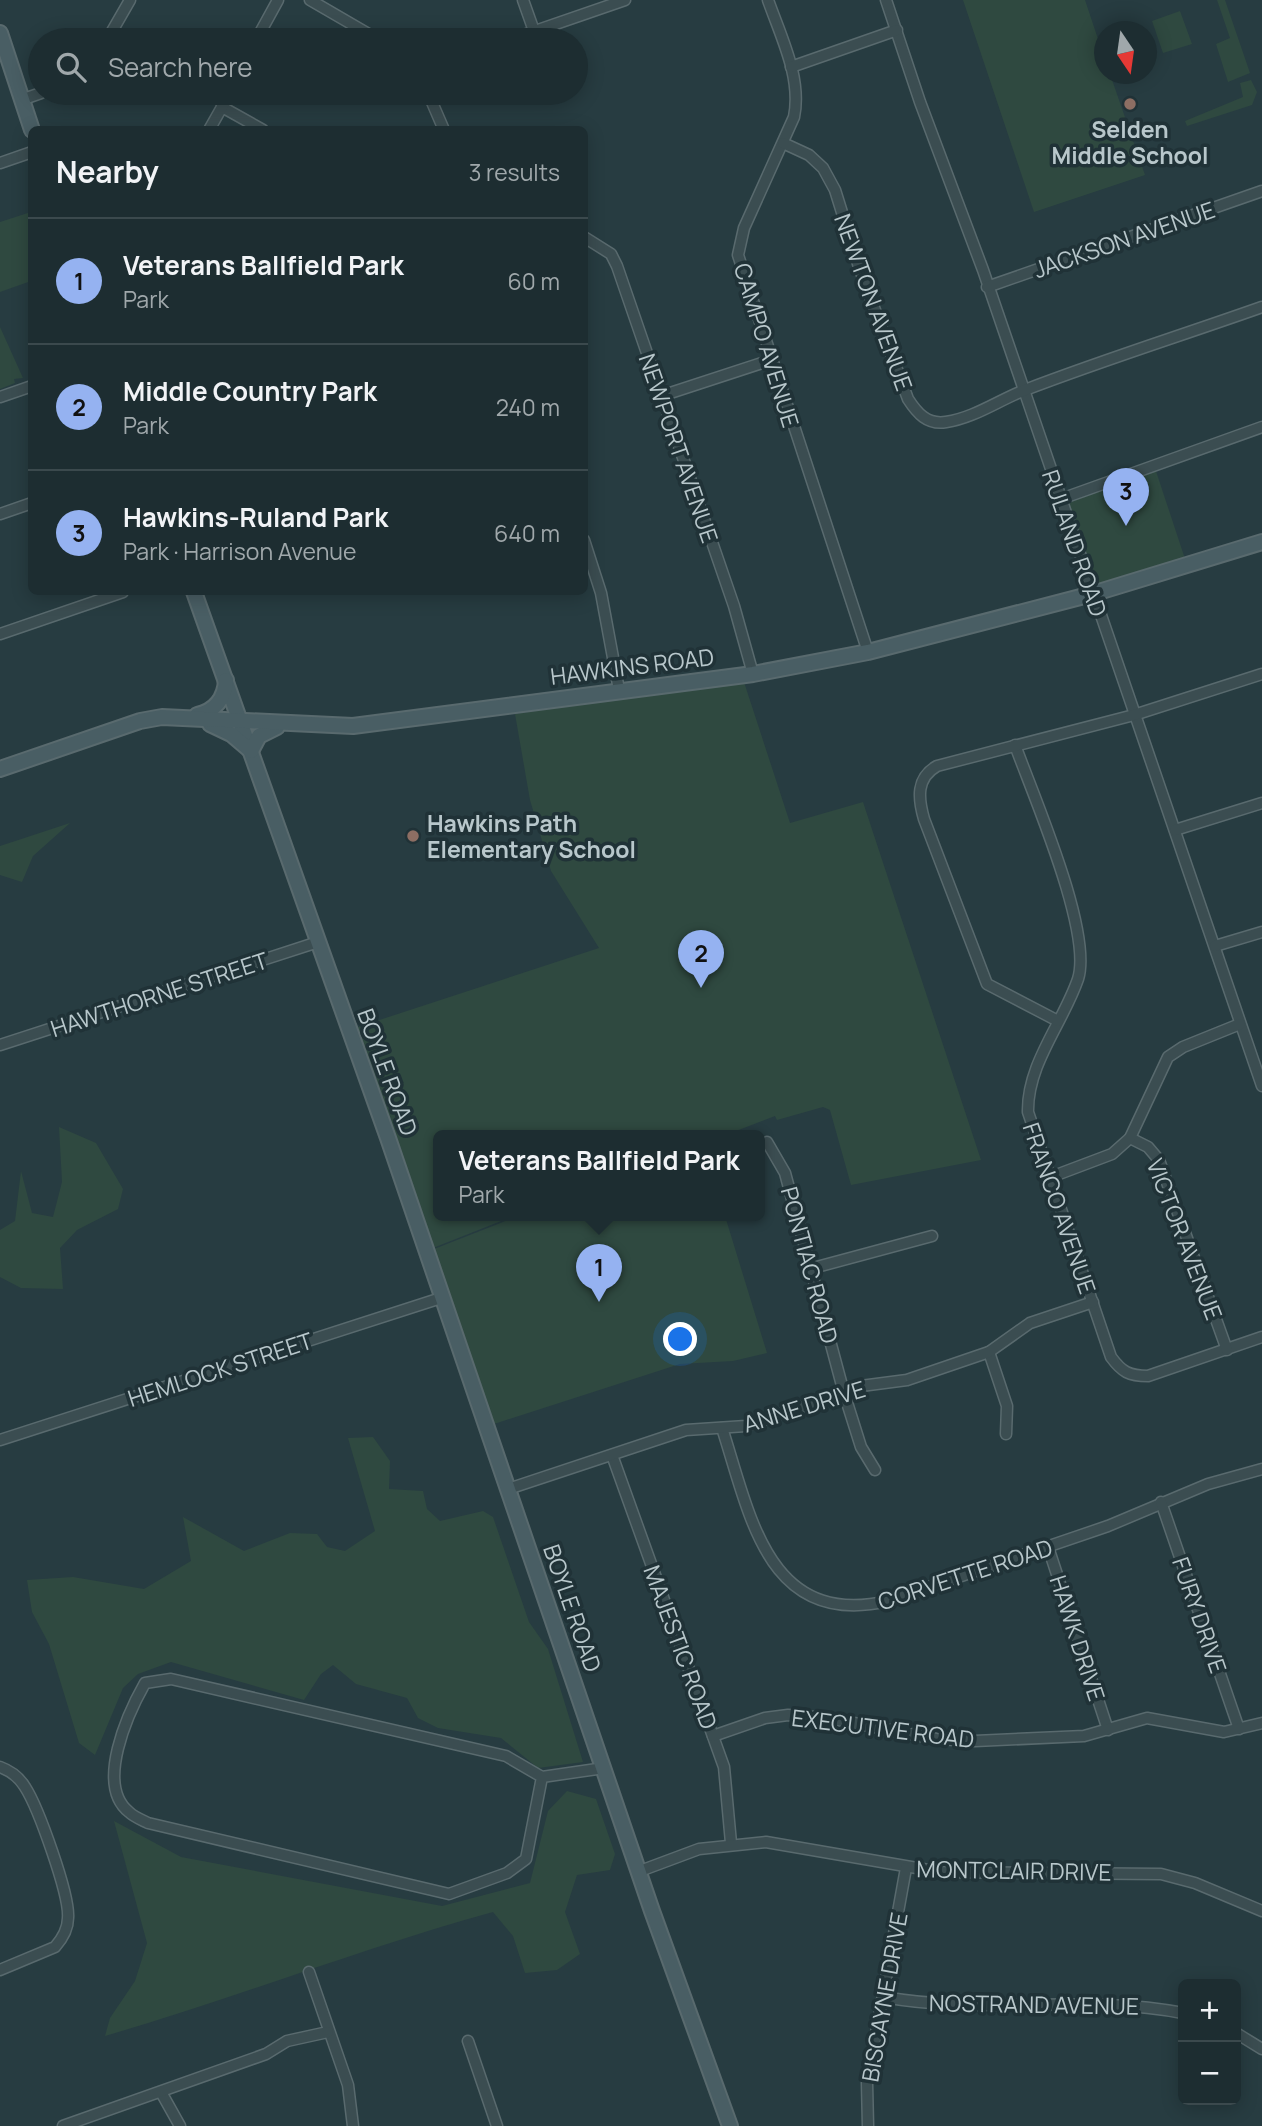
<!DOCTYPE html>
<html lang="en">
<head>
<meta charset="utf-8">
<style>
	body { margin:0; font-family:Manrope,sans-serif; background:#2a393d; color:#f1f3f6 }
	.controls { position:absolute; right:21px; bottom:21px; display:grid; overflow:hidden; border-radius:10px; box-shadow:0 4px 18px #0003 }
	.controls button { width:63px; height:63px; display:grid; place-items:center; padding:0; border:0; border-bottom:2px solid #3b494d; background:#1d2d31; color:#f1f3f6; font:35px sans-serif }
	.compass { position:absolute; left:1094px; top:21px; width:63px; height:63px; border-radius:50%; background:#1d2d31; box-shadow:0 4px 18px #0003; rotate:167deg }
	.you { position:absolute; left:681px; top:1340px; width:24px; height:24px; margin:-18px; border:5px solid #fff; border-radius:50%; background:#1a73e8; box-shadow:0 0 0 10px #1a73e833 }
	.badge { display:grid; place-items:center; width:46px; height:46px; border-radius:50%; background:#95b2f1; color:#111; font-size:23px; font-weight:700 }
	.pin { position:absolute; translate:-50% -58px; filter:drop-shadow(0 2px 4px #0008) }
	.pin::after { content:''; position:absolute; top:37px; width:24px; height:21px; background:inherit; clip-path:polygon(0 0,100% 0,50% 100%) }
	.popup { position:absolute; left:433px; top:1130px; width:332px; height:91px; box-sizing:border-box; display:grid; place-content:center; border-radius:10px; background:#1d2d31; filter:drop-shadow(0 2px 5px #0005); font-size:23px; white-space:nowrap; color:#a0a8ab }
	.popup b { font-size:26px; color:#f1f3f6 }
	.popup::after { content:''; position:absolute; left:50%; top:100%; margin-left:-14px; border:14px solid transparent; border-top-color:#1d2d31 }
	.list { margin:0; padding:0; list-style:none }
	h2 { display:flex; justify-content:space-between; align-items:center; height:91px; margin:0; padding:0 28px; font-size:30px }
	h2 small { font-size:23px; font-weight:400; color:#a0a8ab }
	.list li { display:grid; grid-template-columns:46px 1fr auto; gap:21px; align-items:center; box-sizing:border-box; height:126px; padding:0 28px; border-top:2px solid #3b494d }
	.list b { display:block; font-size:26px; white-space:nowrap }
	.list p { margin:0; font-size:23px; white-space:nowrap; color:#a0a8ab }
	.list em { font-size:23px; font-style:normal; color:#a0a8ab }
	.icon { flex:none; width:38px; height:38px; fill:none; stroke:currentColor; stroke-width:2; stroke-linecap:round; stroke-linejoin:round }
	.map { position:relative; flex:none; width:1262px; height:2126px; overflow:hidden }
	.search { position:absolute; background:#1d2d31; box-shadow:0 4px 18px #0003; left:28px; top:28px; width:560px; height:77px; display:flex; align-items:center; gap:18px; box-sizing:border-box; padding:0 24px; border-radius:38px; color:#a0a8ab; font-size:26px }
	.panel { position:absolute; background:#1d2d31; box-shadow:0 4px 18px #0003; left:28px; top:126px; width:560px; height:469px; border-radius:10px }
	.map>svg:first-child { display:block }
	.green { fill:#2f4940 }
	.lines { fill:none; stroke-linecap:round; stroke-linejoin:round }
	.street-casing { stroke:#596a6e; stroke-width:13 }
	.secondary-casing { stroke:#596a6e; stroke-width:18 }
	.street { stroke:#3b4d51; stroke-width:10 }
	.secondary { stroke:#495e64; stroke-width:14 }
	.education-dot { fill:#8d6e63; stroke:#203237; stroke-width:2.5 }
	.labels { text-anchor:middle; dominant-baseline:central; stroke-width:7; stroke-linejoin:round; paint-order:stroke }
	.poi-label { font-size:23px; font-weight:bold; fill:#b8c7cb; stroke:#203237 }
	.street-label { font-size:23px; fill:#b8c7cb; stroke:#203237 }
</style>
</head>
<body>
<div class="map">
<svg width="1262" height="2126" viewBox="0 0 1262 2126">
	<rect width="100%" height="100%" fill="#273c41"/>
	<g class="green">
		<path d="M963,0H1085L1104,57V74H1110L1145,175L1034,212Z"/>
		<path d="M1217,0H1225L1250,73L1228,82L1216,44L1230,38Z"/>
		<path d="M1180,11L1192,44L1163,53L1152,21Z"/>
		<path d="M1251,80L1257,92L1252,105L1187,126L1185,121L1243,97L1240,83Z"/>
		<path d="M31,212V281L0,292V222Z"/>
		<path d="M0,327L23,378L14,379L15,383L0,389Z"/>
		<path d="M1154,465L1187,565L1092,594L1061,499Z"/>
		<path d="M743,679L790,823L863,802L981,1160L851,1185L830,1110L823,1107L777,1120L775,1116L723,1136H438V1216H514L433,1248L352,1029L599,948L551,871L530,800L515,714Z"/>
		<path d="M70,823L33,856L22,882L0,875V846Z"/>
		<path d="M59,1127L96,1143L123,1189L118,1209L77,1230L60,1248L63,1289L21,1288L0,1277V1230L15,1221L21,1171L32,1213L53,1217L62,1182Z"/>
		<path d="M518,1216H725L767,1353L733,1361L680,1364L491,1425L429,1251Z"/>
		<path d="M373,1437L390,1461L389,1489L423,1491L427,1509L440,1521L483,1511L493,1517L529,1622L548,1649L583,1762L538,1768L501,1738L438,1728L418,1718L407,1698L356,1684L333,1665L321,1674L304,1700L171,1662L138,1674L123,1688L95,1755L79,1743L49,1644L32,1612L27,1580L73,1577L144,1589L191,1561L183,1517L244,1551L290,1533L317,1534L327,1547L345,1551L375,1531L348,1438Z"/>
		<path d="M567,1791L596,1799L615,1854L610,1870L577,1875L565,1912L580,1954L557,1970L525,1973L513,1936L493,1912C362,1948 236,1998 105,2036L110,2018L135,1981L147,1943L114,1821L181,1857L442,1906L530,1883L548,1811Z"/>
	</g>
	<g class="lines">
		<defs>
			<g id="street">
				<path d="M310,0L379,40"/>
				<path d="M523,0L534,31"/>
				<path d="M768,0C781,37 802,78 794,117L744,228L738,255L868,652"/>
				<path d="M886,0L920,102L983,270L1262,1086"/>
				<path d="M107,40L130,0"/>
				<path d="M256,40L278,0"/>
				<path d="M509,40L625,0"/>
				<path d="M791,67L897,30"/>
				<path d="M428,93L444,130"/>
				<path d="M21,100L41,93"/>
				<path d="M222,107L263,130"/>
				<path d="M209,130L230,93"/>
				<path d="M783,143L809,155L823,168L835,190L859,267L908,399C917,413 927,425 946,422C974,418 999,400 1025,390C1103,360 1183,335 1262,307"/>
				<path d="M0,163L32,152"/>
				<path d="M584,237L611,254L617,266L734,606L753,674"/>
				<path d="M987,287L1262,191"/>
				<path d="M661,396L771,360"/>
				<path d="M0,397L32,386"/>
				<path d="M1061,499L1262,427"/>
				<path d="M0,514L32,503"/>
				<path d="M584,540L601,593L619,690"/>
				<path d="M0,634L123,592"/>
				<path d="M1015,745C1033,795 1093,932 1078,979C1063,1023 1027,1064 1028,1112L1111,1357C1122,1372 1129,1376 1148,1376L1262,1337"/>
				<path d="M1175,830L1262,803"/>
				<path d="M1215,946L1262,932"/>
				<path d="M1058,1021L987,984L924,819C918,798 916,778 937,766L1134,715L1262,674"/>
				<path d="M0,1045L318,942"/>
				<path d="M1130,1138L1148,1147L1159,1160L1227,1350"/>
				<path d="M767,1142L785,1173L844,1393L861,1447L875,1470"/>
				<path d="M1051,1177L1112,1154L1130,1138L1168,1057L1183,1047L1240,1024"/>
				<path d="M813,1268L932,1236"/>
				<path d="M989,1352L1007,1406L1006,1434"/>
				<path d="M722,1428C750,1514 767,1629 888,1601L1108,1526L1208,1484L1262,1469"/>
				<path d="M0,1440L441,1298"/>
				<path d="M612,1455L724,1767L731,1843"/>
				<path d="M508,1489L686,1430L746,1426L861,1386L907,1380L989,1352L1030,1323L1093,1302"/>
				<path d="M1161,1502L1239,1729"/>
				<path d="M1048,1547L1108,1730"/>
				<path d="M713,1736L765,1718L788,1715L828,1718L936,1739L975,1741L1084,1736L1147,1718L1224,1732L1262,1723"/>
				<path d="M0,1767C11,1771 19,1777 25,1787C38,1807 70,1895 68,1918C68,1929 62,1939 55,1947L0,1970"/>
				<path d="M542,1777L526,1859L507,1873L449,1894L148,1823C142,1820 134,1817 129,1812C95,1785 128,1713 145,1683L171,1679L506,1756L542,1777L604,1768"/>
				<path d="M640,1871L699,1849L766,1842L940,1872L1161,1874L1195,1883L1262,1911"/>
				<path d="M309,1972L348,2085L353,2126"/>
				<path d="M884,1997C982,2015 1085,1994 1183,2013"/>
				<path d="M1236,2033L1262,2049"/>
				<path d="M468,2041L497,2126"/>
				<path d="M161,2092L180,2126"/>
				<path d="M63,2126L266,2054L287,2041L328,2032"/>
				<path d="M868,2126L867,2083L906,1868"/>
			</g>
			<g id="secondary">
				<path d="M0,33L32,130"/>
				<path d="M194,592L388,1138L652,1911L730,2126"/>
				<path d="M197,715C215,711 225,699 226,680"/>
				<path d="M210,724L231,734L251,751L259,736L277,727"/>
				<path d="M0,769L140,721L162,717L353,726L753,674L868,652L1092,594L1262,542"/>
			</g>
		</defs>
		<use href="#street" class="street-casing"/>
		<use href="#secondary" class="secondary-casing"/>
		<use href="#street" class="street"/>
		<use href="#secondary" class="secondary"/>
	</g>
	<g class="education-dot">
		<circle cx="1130" cy="104" r="7"/>
		<circle cx="413" cy="836" r="7"/>
	</g>
	<g class="labels">
		<g class="poi-label">
			<text x="1130" y="129">Selden<tspan x="1130" dy="26">Middle School</tspan></text>
			<text x="427" y="823" text-anchor="start">Hawkins Path<tspan x="427" dy="26">Elementary School</tspan></text>
		</g>
		<g class="street-label">
			<text transform="translate(1124 239) rotate(-19)">JACKSON AVENUE</text>
			<text transform="translate(874 302) rotate(70)">NEWTON AVENUE</text>
			<text transform="translate(767 345) rotate(73)">CAMPO AVENUE</text>
			<text transform="translate(679 448) rotate(71)">NEWPORT AVENUE</text>
			<text transform="translate(1075 543) rotate(71)">RULAND ROAD</text>
			<text transform="translate(632 666) rotate(-7)">HAWKINS ROAD</text>
			<text transform="translate(159 994) rotate(-18)">HAWTHORNE STREET</text>
			<text transform="translate(388 1072) rotate(70)">BOYLE ROAD</text>
			<text transform="translate(1060 1208) rotate(71)">FRANCO AVENUE</text>
			<text transform="translate(1185 1239) rotate(69)">VICTOR AVENUE</text>
			<text transform="translate(810 1265) rotate(75)">PONTIAC ROAD</text>
			<text transform="translate(220 1369) rotate(-18)">HEMLOCK STREET</text>
			<text transform="translate(804 1406) rotate(-17)">ANNE DRIVE</text>
			<text transform="translate(965 1574) rotate(-18)">CORVETTE ROAD</text>
			<text transform="translate(573 1608) rotate(71)">BOYLE ROAD</text>
			<text transform="translate(1200 1615) rotate(71)">FURY DRIVE</text>
			<text transform="translate(1078 1638) rotate(72)">HAWK DRIVE</text>
			<text transform="translate(681 1647) rotate(70)">MAJESTIC ROAD</text>
			<text transform="translate(883 1728) rotate(7)">EXECUTIVE ROAD</text>
			<text transform="translate(1014 1870) rotate(1)">MONTCLAIR DRIVE</text>
			<text transform="translate(884 1997) rotate(-80)">BISCAYNE DRIVE</text>
			<text transform="translate(1034 2004) rotate(1)">NOSTRAND AVENUE</text>
		</g>
	</g>
</svg>
<div class="controls">
<button>+</button>
<button>−</button>
</div>
<svg class="compass" viewBox="-18 -18 36 36"><path d="M0-13l5 13h-10z" fill="#e53935"/><path d="M0 13l5-13h-10z" fill="#a0a8ab"/></svg>
<div class="you"></div>
<div class="pin badge" style="left:599px;top:1302px">1</div>
<div class="popup"><b>Veterans Ballfield Park</b>Park</div>
<div class="pin badge" style="left:701px;top:988px">2</div>
<div class="pin badge" style="left:1126px;top:526px">3</div>
<div class="search"><svg class="icon" aria-label="search" viewBox="0 0 24 24"><circle cx="10" cy="10" r="6"/><path d="M15 15l6 6"/></svg>Search here</div>
<section class="panel">
<h2>Nearby<small>3 results</small></h2>
<ul class="list">
<li><span class="badge">1</span><div><b>Veterans Ballfield Park</b><p>Park</p></div><em>60 m</em></li>
<li><span class="badge">2</span><div><b>Middle Country Park</b><p>Park</p></div><em>240 m</em></li>
<li><span class="badge">3</span><div><b>Hawkins-Ruland Park</b><p>Park · Harrison Avenue</p></div><em>640 m</em></li>
</ul>
</section>
</div>
</body>
</html>
